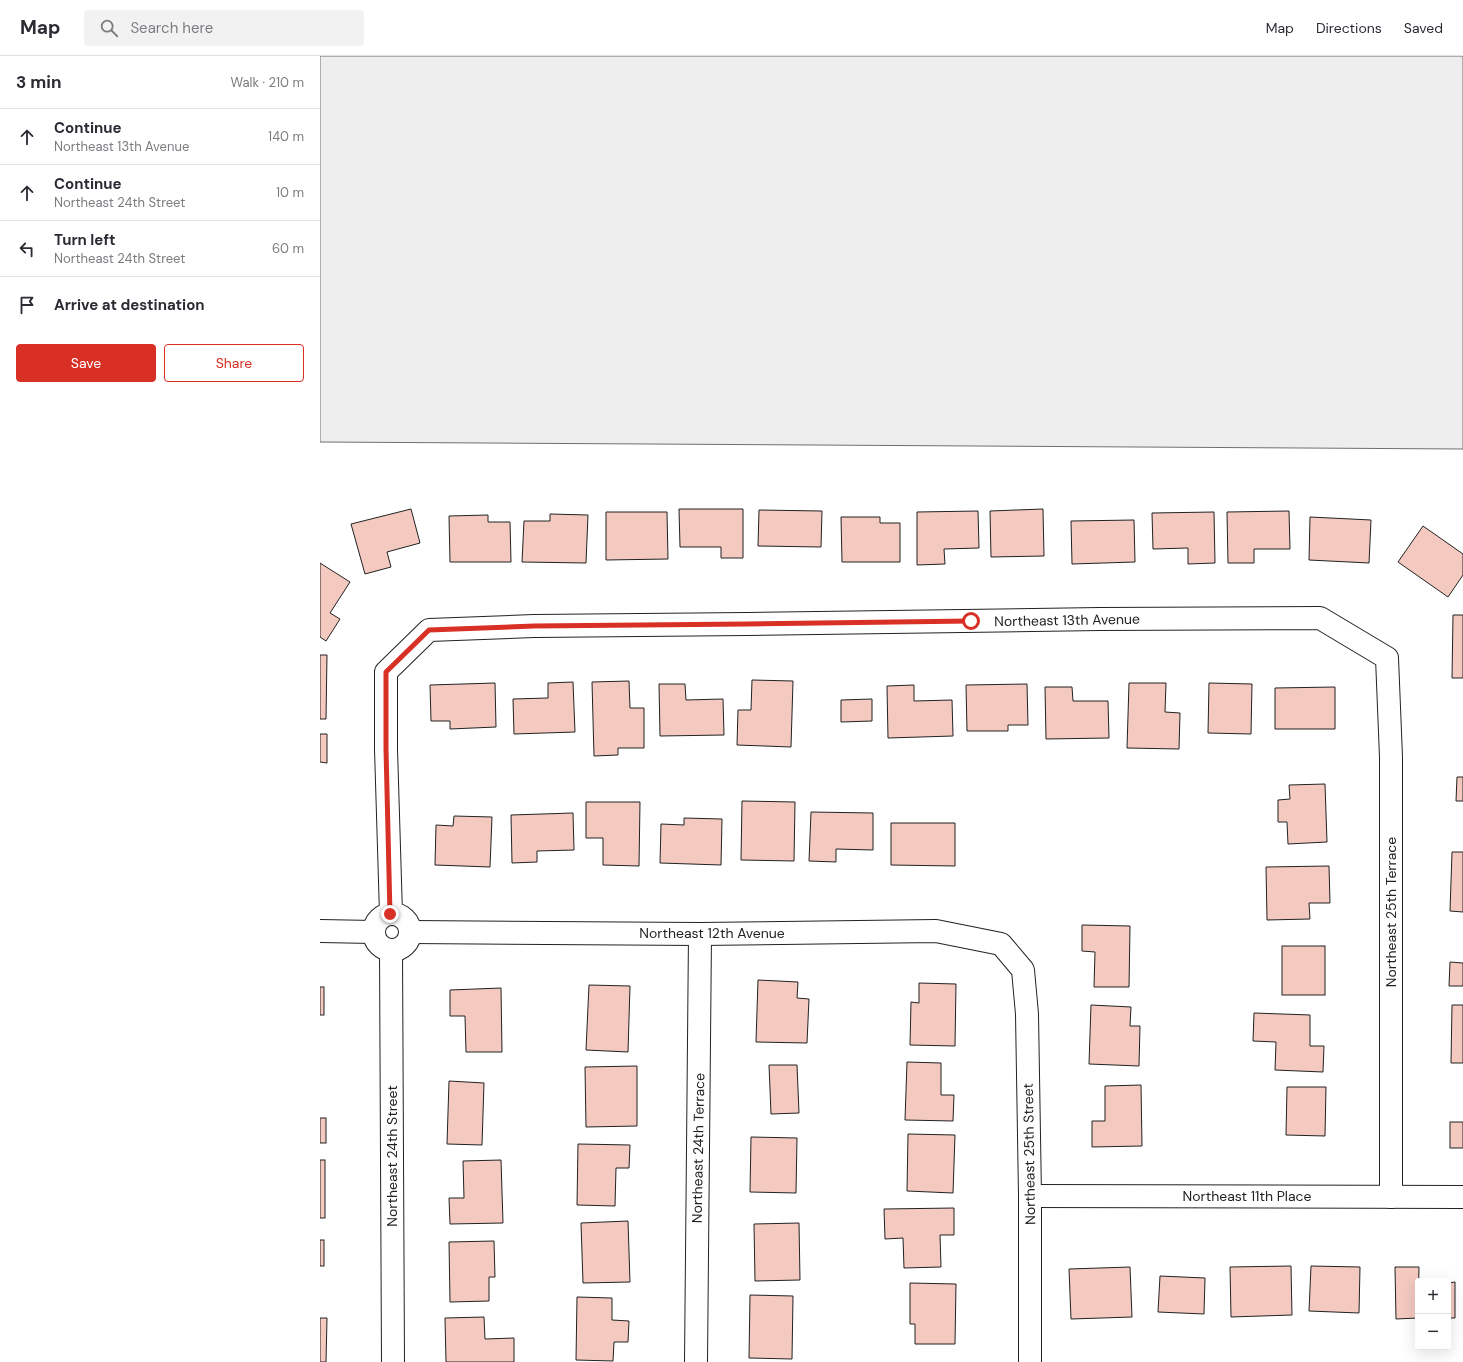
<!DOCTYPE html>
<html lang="en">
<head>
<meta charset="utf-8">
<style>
	body { margin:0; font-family:"DM Sans",sans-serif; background:#f2f2f3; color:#2b2b33 }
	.controls { position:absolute; right:12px; bottom:12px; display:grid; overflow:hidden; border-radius:4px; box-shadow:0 4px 16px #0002 }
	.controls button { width:36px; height:36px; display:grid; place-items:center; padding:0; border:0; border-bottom:1px solid #e1e1e2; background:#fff; color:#2b2b33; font:20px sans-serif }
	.stop { position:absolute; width:12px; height:12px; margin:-9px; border:3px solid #d93025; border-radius:50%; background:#fff }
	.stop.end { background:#d93025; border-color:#fff; box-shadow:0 1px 4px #0008 }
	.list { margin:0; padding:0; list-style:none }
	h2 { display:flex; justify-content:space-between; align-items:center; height:52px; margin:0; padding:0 16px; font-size:17px }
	h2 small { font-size:13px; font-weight:400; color:#7c7c81 }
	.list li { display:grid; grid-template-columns:26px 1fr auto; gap:12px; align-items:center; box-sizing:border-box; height:56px; padding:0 16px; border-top:1px solid #e1e1e2 }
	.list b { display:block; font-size:15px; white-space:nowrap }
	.list p { margin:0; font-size:13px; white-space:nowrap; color:#7c7c81 }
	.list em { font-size:13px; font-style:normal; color:#7c7c81 }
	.actions { display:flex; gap:8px; padding:12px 16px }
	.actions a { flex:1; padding:9px 0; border:1px solid #d93025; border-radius:4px; text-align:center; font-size:14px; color:#d93025 }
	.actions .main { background:#d93025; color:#fff }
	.icon { flex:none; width:22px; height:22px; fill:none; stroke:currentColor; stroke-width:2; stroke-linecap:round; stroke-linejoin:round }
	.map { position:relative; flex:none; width:1143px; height:1306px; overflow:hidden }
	header { display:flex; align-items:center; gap:24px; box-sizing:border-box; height:56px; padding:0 20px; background:#fff; border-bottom:1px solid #e1e1e2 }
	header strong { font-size:19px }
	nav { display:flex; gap:22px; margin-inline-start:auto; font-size:14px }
	.search { width:280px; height:36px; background:#f2f2f3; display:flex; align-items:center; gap:10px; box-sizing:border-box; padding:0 14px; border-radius:4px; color:#7c7c81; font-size:15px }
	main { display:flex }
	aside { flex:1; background:#fff }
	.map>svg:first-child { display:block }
	.green { fill:#eee; stroke:#6f6f6f }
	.building { fill:#f3c9c0; stroke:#222 }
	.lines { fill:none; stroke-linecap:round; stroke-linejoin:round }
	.minor-casing { stroke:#222; stroke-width:24 }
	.minor { stroke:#fff; stroke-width:22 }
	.route { stroke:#d93025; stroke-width:5 }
	.labels { text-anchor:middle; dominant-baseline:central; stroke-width:3; stroke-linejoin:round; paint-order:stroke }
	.street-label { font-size:14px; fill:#222; stroke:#fff }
</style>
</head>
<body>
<header>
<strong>Map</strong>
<div class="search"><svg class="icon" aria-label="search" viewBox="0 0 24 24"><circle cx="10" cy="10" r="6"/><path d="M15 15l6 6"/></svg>Search here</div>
<nav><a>Map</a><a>Directions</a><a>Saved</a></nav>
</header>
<main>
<aside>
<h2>3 min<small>Walk · 210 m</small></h2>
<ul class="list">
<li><svg class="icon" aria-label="ahead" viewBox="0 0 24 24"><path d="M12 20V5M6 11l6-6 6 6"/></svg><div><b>Continue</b><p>Northeast 13th Avenue</p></div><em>140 m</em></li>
<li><svg class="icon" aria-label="ahead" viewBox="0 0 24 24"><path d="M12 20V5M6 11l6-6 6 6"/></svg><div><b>Continue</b><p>Northeast 24th Street</p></div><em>10 m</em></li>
<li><svg class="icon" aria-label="left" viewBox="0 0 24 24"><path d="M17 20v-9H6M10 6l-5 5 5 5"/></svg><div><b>Turn left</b><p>Northeast 24th Street</p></div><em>60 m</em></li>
<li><svg class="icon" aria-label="arrive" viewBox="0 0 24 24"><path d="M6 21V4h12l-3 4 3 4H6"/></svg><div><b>Arrive at destination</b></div></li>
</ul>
<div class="actions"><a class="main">Save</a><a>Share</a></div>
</aside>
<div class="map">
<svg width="1143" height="1306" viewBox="0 0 1143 1306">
	<rect width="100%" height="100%" fill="#fff"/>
	<path class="green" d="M0,0H1143V393L0,386Z"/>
	<g class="building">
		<path d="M91,453L100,487L67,496L71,511L45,518L31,468Z"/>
		<path d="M359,453H423V502H401V491H360Z"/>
		<path d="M723,453L724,500L671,501L670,455Z"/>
		<path d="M439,454L502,455L501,491L438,490Z"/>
		<path d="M658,455L659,492L624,493L625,508L597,509V456Z"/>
		<path d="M969,455L970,493H934V507H908L907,456Z"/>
		<path d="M286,456H347L348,503L286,504Z"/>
		<path d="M894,456L895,507L868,508V492L833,493L832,457Z"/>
		<path d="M230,458L268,459L266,507L202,506L204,465H230Z"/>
		<path d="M168,459V466H190L191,506H130L129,460Z"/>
		<path d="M521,461H560V467H580V506H522Z"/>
		<path d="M990,461L1051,464L1049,507L989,504Z"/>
		<path d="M814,464L815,506L752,508L751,465Z"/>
		<path d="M1103,470L1143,498V519L1128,541L1078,506Z"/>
		<path d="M0,507L30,526L10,557L20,563L6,585L0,581Z"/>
		<path d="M1133,559H1143V622H1132Z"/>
		<path d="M0,599H7L6,663H0Z"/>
		<path d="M432,624L473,625L471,691L417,689L418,654H431Z"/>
		<path d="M309,625L310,652H324V692H298V699L274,700L272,626Z"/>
		<path d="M253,626L255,676L194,678L193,643L228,642V627Z"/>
		<path d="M175,627L176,671L130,673V665H111L110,629Z"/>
		<path d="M809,627H846L845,656L860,657L859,693L807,692Z"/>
		<path d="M889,627L932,628L931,678L888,677Z"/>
		<path d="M339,628H365L366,644L403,643L404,679L340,680Z"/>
		<path d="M707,628L708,669H688V675H647L646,629Z"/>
		<path d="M594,629V645L632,644L633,680L568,682L567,630Z"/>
		<path d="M725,631H752L753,645H788L789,682L726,683Z"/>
		<path d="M1015,631V673H955V632Z"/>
		<path d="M552,643V665L521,666V644Z"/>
		<path d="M0,678H7V707L0,706Z"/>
		<path d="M1137,721H1143V745H1136Z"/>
		<path d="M1005,728L1007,786L968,788L967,766H958V744L970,743L969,729Z"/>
		<path d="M422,745L475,746L474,805L421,804Z"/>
		<path d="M266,746H320L319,810L283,809V782H266Z"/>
		<path d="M491,756L553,757V794L516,793V806L489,805Z"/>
		<path d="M253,757L254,794L217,795V806L192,807L191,759Z"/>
		<path d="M134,760L172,761L170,811L115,809L116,769L133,770Z"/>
		<path d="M364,762L402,763L401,809L340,807L341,768L364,769Z"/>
		<path d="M571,767H635V810L571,809Z"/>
		<path d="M1132,796H1143V856L1130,855Z"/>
		<path d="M1009,810L1010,847H989L990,863L947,864L946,811Z"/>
		<path d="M762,869L810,870L809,931H774L775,896L762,895Z"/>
		<rect x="962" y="890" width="43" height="49"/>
		<path d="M1130,906L1143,907V930H1129Z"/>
		<path d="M438,924L478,926L477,942L489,943L487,987L436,986Z"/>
		<path d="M599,927L636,928L635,990L590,989L591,946L599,947Z"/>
		<path d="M269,929L310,930L308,996L266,994Z"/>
		<rect x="0" y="931" width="4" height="28"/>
		<path d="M181,932L182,996H146L145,960H130V934Z"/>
		<path d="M771,949L811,951L810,970H820L819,1010L769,1008Z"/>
		<path d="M1132,949H1143V1007H1131Z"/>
		<path d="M934,957L990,959V990H1004L1003,1016L955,1014L956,986L933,985Z"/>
		<path d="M587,1006L621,1007V1039H634L633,1065L585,1064Z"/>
		<path d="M449,1009H477L479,1057L451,1058Z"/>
		<path d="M317,1010V1070L266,1071L265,1011Z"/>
		<path d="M129,1025L164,1027L162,1089L127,1088Z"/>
		<path d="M821,1029L822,1090L772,1091V1065H785V1030Z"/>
		<path d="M967,1031H1006L1005,1080L966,1079Z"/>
		<rect x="0" y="1062" width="6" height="25"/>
		<rect x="1130" y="1066" width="13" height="26"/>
		<path d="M588,1078L635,1079L633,1137L587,1135Z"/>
		<path d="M431,1081L477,1082L476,1137L430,1136Z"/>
		<path d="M258,1088L310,1089L309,1112H296L295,1150L257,1149Z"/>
		<rect x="0" y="1104" width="5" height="58"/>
		<path d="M181,1104L183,1167L130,1168L129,1142H144L143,1105Z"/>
		<path d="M634,1152V1179H620L621,1211L584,1212L583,1182L565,1183L564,1153Z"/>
		<path d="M308,1165L310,1226L263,1227L261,1167Z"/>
		<path d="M479,1167L480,1224L435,1225L434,1168Z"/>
		<rect x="0" y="1184" width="4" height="26"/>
		<path d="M174,1185L175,1221H169V1245L130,1246L129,1186Z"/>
		<path d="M971,1210L972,1259L911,1261L910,1211Z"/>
		<path d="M991,1210L1040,1211L1039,1257L989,1255Z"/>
		<path d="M810,1211L812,1261L751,1263L749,1213Z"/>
		<path d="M1075,1211H1099L1098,1262L1076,1263Z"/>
		<path d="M840,1220L885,1222L884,1258L838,1256Z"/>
		<path d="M1135,1226V1262H1128V1227Z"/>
		<path d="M590,1227L636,1228L635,1288H595V1268H590Z"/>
		<path d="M430,1239L473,1240L472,1303L429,1302Z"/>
		<path d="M257,1241L292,1242V1264L309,1265L308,1286H294L293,1305L256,1304Z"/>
		<path d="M164,1261L165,1283L194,1282V1306H126L125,1262Z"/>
		<path d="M0,1262H7L6,1306H0Z"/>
	</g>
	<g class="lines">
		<defs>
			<g id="minor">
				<path d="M71,858L66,693V616L109,574L214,570L427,568L780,563L1000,562L1067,602L1071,701V1141"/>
				<circle cx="72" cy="876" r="18"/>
				<path d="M0,875L54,876"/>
				<path d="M90,876L380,878L616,875L681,888L703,914L707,958L710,1140V1306"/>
				<path d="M71,894L73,1306"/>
				<path d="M710,1140L1143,1141"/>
				<path d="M376,1306L380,878"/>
			</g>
		</defs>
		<use href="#minor" class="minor-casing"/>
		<use href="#minor" class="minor"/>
	</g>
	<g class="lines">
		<path class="route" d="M70,858L66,693V616L109,574L214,570L427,568L651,565"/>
	</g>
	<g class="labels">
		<g class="street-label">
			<text transform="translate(747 564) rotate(-1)">Northeast 13th Avenue</text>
			<text transform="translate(1071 856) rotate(-90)">Northeast 25th Terrace</text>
			<text x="392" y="877">Northeast 12th Avenue</text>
			<text transform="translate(378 1092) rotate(-89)">Northeast 24th Terrace</text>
			<text transform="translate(709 1098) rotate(-91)">Northeast 25th Street</text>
			<text transform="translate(72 1100) rotate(-90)">Northeast 24th Street</text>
			<text x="927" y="1140">Northeast 11th Place</text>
		</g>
	</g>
</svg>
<div class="controls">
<button>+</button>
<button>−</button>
</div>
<div class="stop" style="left:651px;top:565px"></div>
<div class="stop end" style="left:70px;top:858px"></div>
</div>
</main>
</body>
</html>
